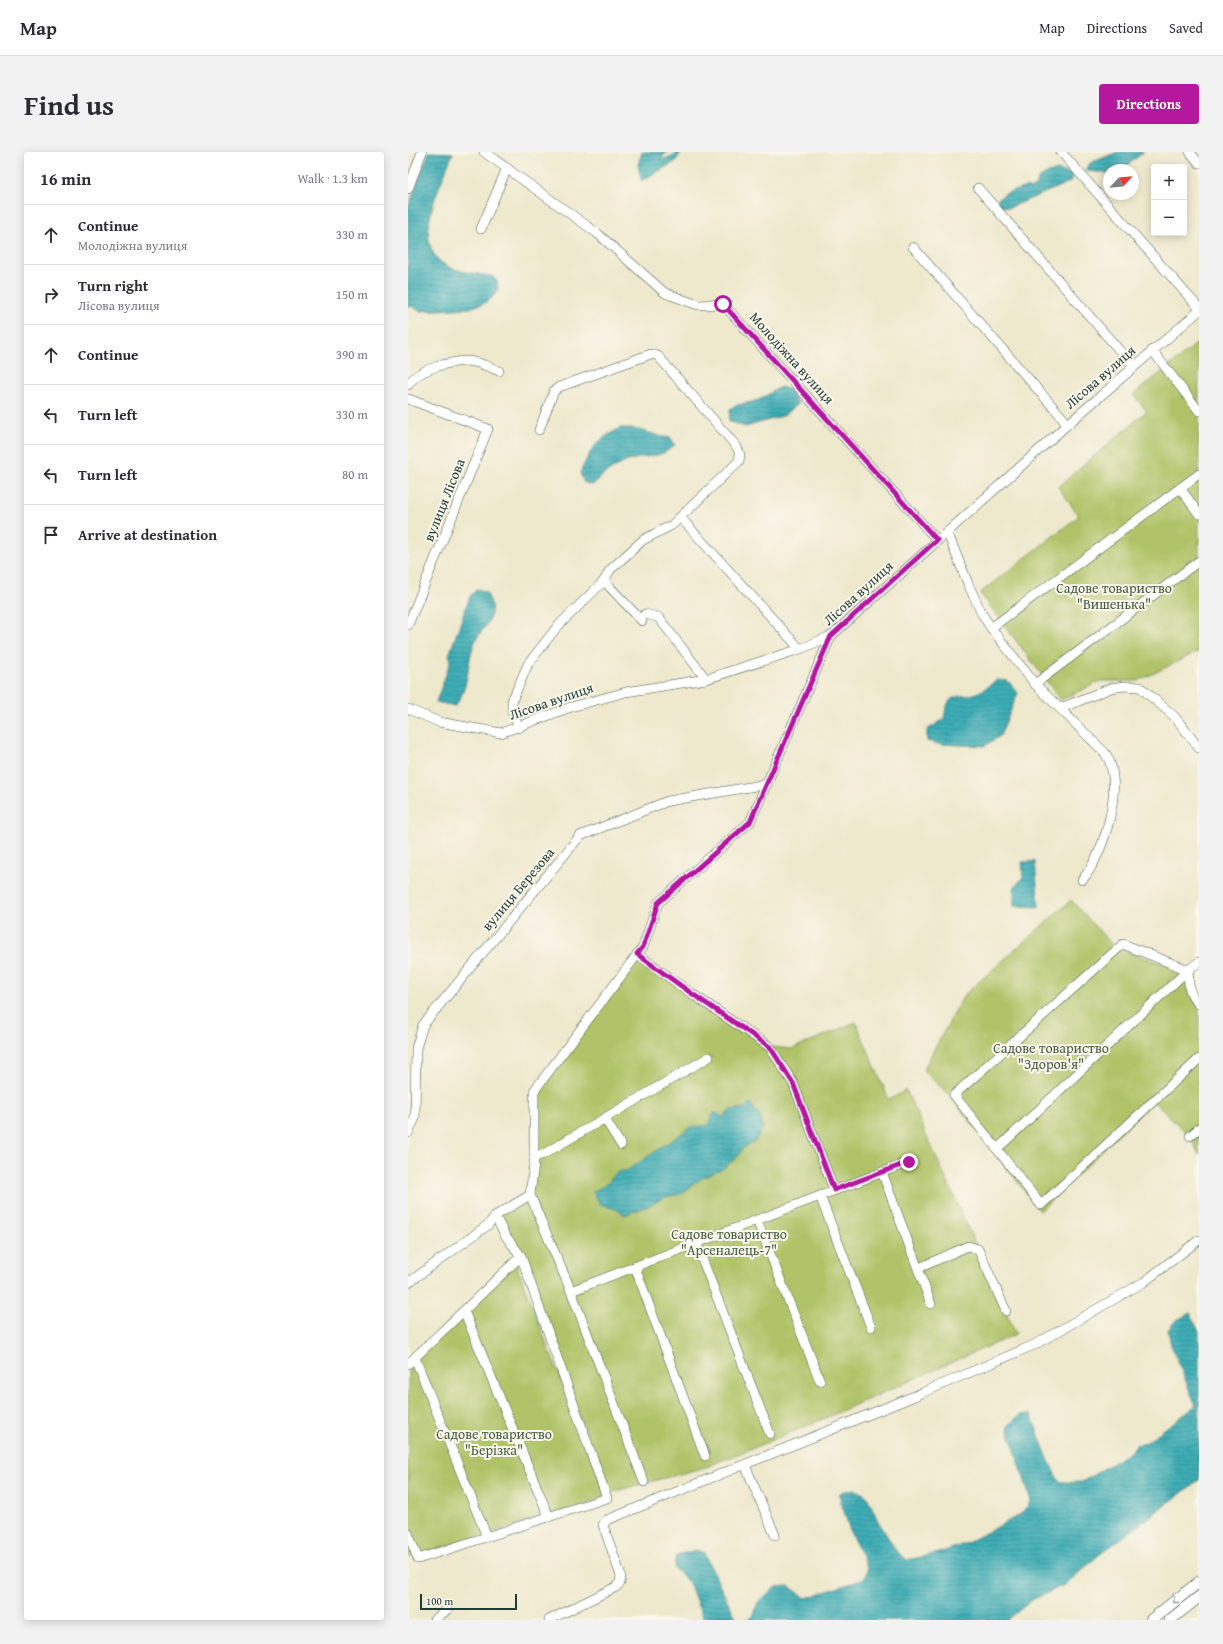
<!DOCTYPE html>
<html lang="en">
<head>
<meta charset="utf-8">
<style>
	body { margin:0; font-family:"Gentium Book Plus",serif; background:#f2f2f3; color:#2b2b33 }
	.controls { position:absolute; right:12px; top:12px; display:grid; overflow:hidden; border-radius:4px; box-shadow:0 2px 10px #0003 }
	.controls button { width:36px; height:36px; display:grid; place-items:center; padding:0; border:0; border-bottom:1px solid #e1e1e2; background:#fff; color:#2b2b33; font:20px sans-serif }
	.compass { position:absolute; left:695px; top:12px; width:36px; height:36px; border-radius:50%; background:#fff; box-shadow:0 2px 10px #0003; rotate:64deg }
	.scale { position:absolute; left:12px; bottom:10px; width:97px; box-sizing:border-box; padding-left:4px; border:2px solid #1f3d34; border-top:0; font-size:11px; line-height:14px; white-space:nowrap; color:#1f3d34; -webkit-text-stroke:3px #fbf7ec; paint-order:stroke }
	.stop { position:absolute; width:12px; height:12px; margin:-9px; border:3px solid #b5179e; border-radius:50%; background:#fff }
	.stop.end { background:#b5179e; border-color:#fff; box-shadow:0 1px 4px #0008 }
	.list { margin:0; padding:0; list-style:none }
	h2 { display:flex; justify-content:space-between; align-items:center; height:52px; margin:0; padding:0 16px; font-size:17px }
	h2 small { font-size:13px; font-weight:400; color:#7c7c81 }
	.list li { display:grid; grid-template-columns:26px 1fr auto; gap:12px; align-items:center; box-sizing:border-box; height:60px; padding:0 16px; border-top:1px solid #e1e1e2 }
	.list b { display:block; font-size:15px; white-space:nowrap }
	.list p { margin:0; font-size:13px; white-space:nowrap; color:#7c7c81 }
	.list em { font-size:13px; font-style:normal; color:#7c7c81 }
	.icon { flex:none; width:22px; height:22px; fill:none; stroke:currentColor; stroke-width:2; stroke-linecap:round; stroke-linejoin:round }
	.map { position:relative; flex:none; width:791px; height:1468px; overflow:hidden; border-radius:4px }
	header { display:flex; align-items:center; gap:24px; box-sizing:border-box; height:56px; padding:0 20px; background:#fff; border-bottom:1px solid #e1e1e2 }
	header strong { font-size:19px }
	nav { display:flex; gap:22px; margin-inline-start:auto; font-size:14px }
	.intro { display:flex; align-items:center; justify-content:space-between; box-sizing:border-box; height:96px; padding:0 24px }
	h1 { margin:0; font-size:28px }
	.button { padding:10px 18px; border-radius:4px; background:#b5179e; color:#fff; font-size:14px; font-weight:700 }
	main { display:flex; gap:24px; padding:0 24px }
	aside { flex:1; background:#fff; border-radius:4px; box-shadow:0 2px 10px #0003 }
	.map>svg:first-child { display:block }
	.garden { fill:#b0c367; stroke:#68804e }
	.water { fill:url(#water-rules); stroke:#2e7575 }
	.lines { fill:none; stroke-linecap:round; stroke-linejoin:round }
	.minor-casing { stroke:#3e574b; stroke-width:10 }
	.major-casing { stroke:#3e574b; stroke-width:12 }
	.minor { stroke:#fff; stroke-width:9 }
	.major { stroke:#fff; stroke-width:11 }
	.oneway { stroke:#8f9e9a }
	.route { stroke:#b5179e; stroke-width:5 }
	.labels { text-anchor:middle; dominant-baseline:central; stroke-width:4; stroke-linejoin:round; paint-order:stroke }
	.street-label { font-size:14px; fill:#1f3d34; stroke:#fbf7ec }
	.park-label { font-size:14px; fill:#435e41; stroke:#fbf7ec }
</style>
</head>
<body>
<header>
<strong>Map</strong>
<nav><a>Map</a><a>Directions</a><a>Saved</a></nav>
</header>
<div class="intro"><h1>Find us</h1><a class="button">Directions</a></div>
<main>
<aside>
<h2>16 min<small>Walk · 1.3 km</small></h2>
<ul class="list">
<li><svg class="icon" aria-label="ahead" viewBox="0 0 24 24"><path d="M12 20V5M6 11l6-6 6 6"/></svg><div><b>Continue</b><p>Молодіжна вулиця</p></div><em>330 m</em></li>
<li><svg class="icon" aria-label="right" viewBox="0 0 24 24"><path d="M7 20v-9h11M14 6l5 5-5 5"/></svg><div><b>Turn right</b><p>Лісова вулиця</p></div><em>150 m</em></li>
<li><svg class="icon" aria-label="ahead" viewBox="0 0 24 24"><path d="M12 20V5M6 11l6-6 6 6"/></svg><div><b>Continue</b></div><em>390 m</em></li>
<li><svg class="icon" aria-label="left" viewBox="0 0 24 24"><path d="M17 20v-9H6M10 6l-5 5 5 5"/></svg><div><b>Turn left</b></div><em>330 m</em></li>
<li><svg class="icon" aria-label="left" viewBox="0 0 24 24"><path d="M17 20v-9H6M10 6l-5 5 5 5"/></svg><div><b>Turn left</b></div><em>80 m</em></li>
<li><svg class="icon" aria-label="arrive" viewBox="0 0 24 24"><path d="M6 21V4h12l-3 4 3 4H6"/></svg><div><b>Arrive at destination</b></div></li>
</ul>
</aside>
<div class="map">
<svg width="791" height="1468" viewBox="0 0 791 1468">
	<defs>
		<pattern id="water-rules" width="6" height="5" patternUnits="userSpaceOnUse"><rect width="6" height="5" fill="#3cadb6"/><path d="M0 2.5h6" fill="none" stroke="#328e95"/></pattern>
	</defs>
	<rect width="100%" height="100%" fill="#fbf7ec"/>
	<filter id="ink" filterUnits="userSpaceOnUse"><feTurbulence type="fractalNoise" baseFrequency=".025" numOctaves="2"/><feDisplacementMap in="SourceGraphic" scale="8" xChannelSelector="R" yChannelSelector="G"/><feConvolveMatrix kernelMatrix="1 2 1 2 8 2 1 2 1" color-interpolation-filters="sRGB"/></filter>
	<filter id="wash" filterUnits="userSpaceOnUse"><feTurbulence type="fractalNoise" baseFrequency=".012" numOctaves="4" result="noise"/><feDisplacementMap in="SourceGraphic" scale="16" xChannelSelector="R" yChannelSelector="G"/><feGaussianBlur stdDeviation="0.9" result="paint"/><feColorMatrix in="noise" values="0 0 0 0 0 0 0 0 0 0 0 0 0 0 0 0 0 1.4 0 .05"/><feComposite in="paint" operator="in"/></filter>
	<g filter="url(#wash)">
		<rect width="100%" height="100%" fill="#eee8cc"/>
		<g class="garden">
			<path d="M791,190V499L730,529H693L653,548L572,441L671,364L650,335L739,259L725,243Z"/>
			<path d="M663,748L705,794L780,821L791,856V1003L782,984L745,949L632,1059L543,945L515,918L556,843Z"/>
			<path d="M229,802L362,895L384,897L448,870L481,948L498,938L608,1182L406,1271L298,1315L200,1341L113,1104L87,1064L122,1043L126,939Z"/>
			<path d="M107,1110L199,1346L0,1406V1208Z"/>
		</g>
		<g class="water">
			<path d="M21,0L45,1C33,33 0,93 39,114C50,120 72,122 84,124L89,129L90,138L86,144L77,151L62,156L12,159L3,154L0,155V56Z"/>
			<path d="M234,0H259L252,9L273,0L267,10L233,29L230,12Z"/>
			<path d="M710,0H736L713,18H701V21L677,19L682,11Z"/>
			<path d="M649,18L663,22L665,26L662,30L601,56L590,53V47L598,41L619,35L622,37L629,33L630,27L640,21Z"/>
			<path d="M372,235L382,237L390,252L375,264L337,275L321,269L322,257L326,254L351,248Z"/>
			<path d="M212,276C231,275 245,284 263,286L267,293C255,305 244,303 227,307C212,311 196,321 185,333L176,331L172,321C184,295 186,290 212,276Z"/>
			<path d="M69,437L77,439C82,447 85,452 83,462C80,474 74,477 69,486C57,507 64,532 47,554L28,550L43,508L41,503L62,444Z"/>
			<path d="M589,528L600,529L610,541L592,584L576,594L530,592L519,589V578L536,567C540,535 553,549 571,540C577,537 583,532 589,528Z"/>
			<path d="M627,709L631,755L606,754V736L615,725L614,710Z"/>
			<path d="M342,951L352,964L355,976L347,989L334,997L330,1005L313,1018L294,1026L273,1042L257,1045L245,1052L217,1063L210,1058L192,1052L185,1040L200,1031L209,1020L220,1018L283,975L300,973L306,960L315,965L323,958L337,956Z"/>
			<path d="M782,1161L791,1180V1328L691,1403L658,1432L624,1448L599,1468H338L345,1465L350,1450L368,1435L381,1434L398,1446L453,1428L458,1424L459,1414L443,1382L431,1343L436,1339L447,1337L459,1344L470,1369L489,1400L499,1408L531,1401L559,1391L613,1362L623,1349L599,1274L612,1263L623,1262C629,1276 644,1323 653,1330H674L722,1300L728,1293L737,1291L788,1254L763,1193L760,1178L767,1169Z"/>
			<path d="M288,1398L296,1401L329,1468H296L281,1431L266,1416L268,1403Z"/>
		</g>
	</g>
	<g filter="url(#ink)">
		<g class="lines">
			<defs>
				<g id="minor">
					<path d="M76,0L189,81L257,141L290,153L315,152L529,388"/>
					<path d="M653,0L791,156"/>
					<path d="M782,0L791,11"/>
					<path d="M570,36L725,214"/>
					<path d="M0,37L14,0"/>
					<path d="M73,77L99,16"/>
					<path d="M505,95L660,272"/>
					<path d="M744,198L791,259"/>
					<path d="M0,233C9,217 41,210 58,209C70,209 81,215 91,219"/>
					<path d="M0,247L80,277L0,473"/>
					<path d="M131,278L146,239L151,235L243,202L250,204L329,295L332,303L331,309L264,373L235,388L202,418L196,429"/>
					<path d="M772,336L791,362"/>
					<path d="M272,365L392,497"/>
					<path d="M539,380L561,434L574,462L583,476L627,532L697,601C718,630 696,704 674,728"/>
					<path d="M237,462L250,465L298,527"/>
					<path d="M583,476L791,322"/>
					<path d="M627,532L791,409"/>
					<path d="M653,556L703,536L716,534L732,535L767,565L791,596"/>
					<path d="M0,557L31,570L93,581L163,555L218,540L298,527L392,497L423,484L660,272L791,159"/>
					<path d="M111,576L104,558V549L120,512L149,475L196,429L234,469"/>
					<path d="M229,802L283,841L362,895L385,931L426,1038"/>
					<path d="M780,818L715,792L546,943L589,997L780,818L791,810"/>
					<path d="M780,818C781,831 780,843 791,852"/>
					<path d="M197,967L213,993"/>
					<path d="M0,981L7,966L8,896L15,873L172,684L260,649L359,632"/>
					<path d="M782,984L791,976"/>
					<path d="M589,997L633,1053L791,907"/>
					<path d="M126,1005L134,1003L301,905"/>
					<path d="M474,1020L523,1152"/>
					<path d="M412,1044L463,1175"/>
					<path d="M349,1068L412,1229"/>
					<path d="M288,1091L362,1282"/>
					<path d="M227,1115L297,1304"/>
					<path d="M511,1116L560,1094L570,1097L598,1159"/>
					<path d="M0,1131L80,1073L87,1064"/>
					<path d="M163,1139L501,1010"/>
					<path d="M56,1159L141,1365"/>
					<path d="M7,1206L79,1385"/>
					<path d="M0,1212L113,1104"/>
					<path d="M337,1313L367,1383"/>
					<path d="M236,1330L163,1139L122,1043L126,1012V939L235,795L250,751L342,670L423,484"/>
					<path d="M0,1381L10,1407L199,1346L113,1104L97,1083L87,1064L122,1043"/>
					<path d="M26,1468L39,1458"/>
					<path d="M141,1468L208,1435L212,1431L213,1424L195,1373L199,1368L514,1241L628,1192L736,1130L791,1088"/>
				</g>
				<g id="major">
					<path d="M743,1468L791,1430"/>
					<path d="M762,1468L791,1445"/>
				</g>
			</defs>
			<use href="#minor" class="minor-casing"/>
			<use href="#major" class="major-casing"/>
			<use href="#minor" class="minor"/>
			<use href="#major" class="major"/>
		</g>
		<defs><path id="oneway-chevron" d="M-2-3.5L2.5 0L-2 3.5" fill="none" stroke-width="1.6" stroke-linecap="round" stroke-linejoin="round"/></defs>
		<use class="oneway" href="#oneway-chevron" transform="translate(767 1449) rotate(142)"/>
	</g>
	<g class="lines" filter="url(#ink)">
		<path class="route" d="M315,152L529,388L423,484L342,670L250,751L235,795L229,802L283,841L362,895L385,931L426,1038L501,1010"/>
	</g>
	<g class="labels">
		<g class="street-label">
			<text transform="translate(384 206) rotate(48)">Молодіжна вулиця</text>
			<text transform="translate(692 225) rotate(-41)">Лісова вулиця</text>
			<text transform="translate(36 348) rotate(-68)">вулиця Лісова</text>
			<text transform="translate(450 441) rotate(-42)">Лісова вулиця</text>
			<text transform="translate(143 549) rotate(-19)">Лісова вулиця</text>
			<text transform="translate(110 737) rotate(-50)">вулиця Березова</text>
		</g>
		<g class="park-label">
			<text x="706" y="436">Садове товариство<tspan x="706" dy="16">"Вишенька"</tspan></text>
			<text x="643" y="896">Садове товариство<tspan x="643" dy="16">"Здоров'я"</tspan></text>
			<text x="321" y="1082">Садове товариство<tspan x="321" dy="16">"Арсеналець-7"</tspan></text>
			<text x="86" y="1282">Садове товариство<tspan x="86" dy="16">"Берізка"</tspan></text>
		</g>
	</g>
</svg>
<div class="controls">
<button>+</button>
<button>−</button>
</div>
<svg class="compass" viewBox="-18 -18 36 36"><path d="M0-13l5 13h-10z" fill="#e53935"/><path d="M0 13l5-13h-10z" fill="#7c7c81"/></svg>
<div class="scale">100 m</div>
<div class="stop" style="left:315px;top:152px"></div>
<div class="stop end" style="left:501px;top:1010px"></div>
</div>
</main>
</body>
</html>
